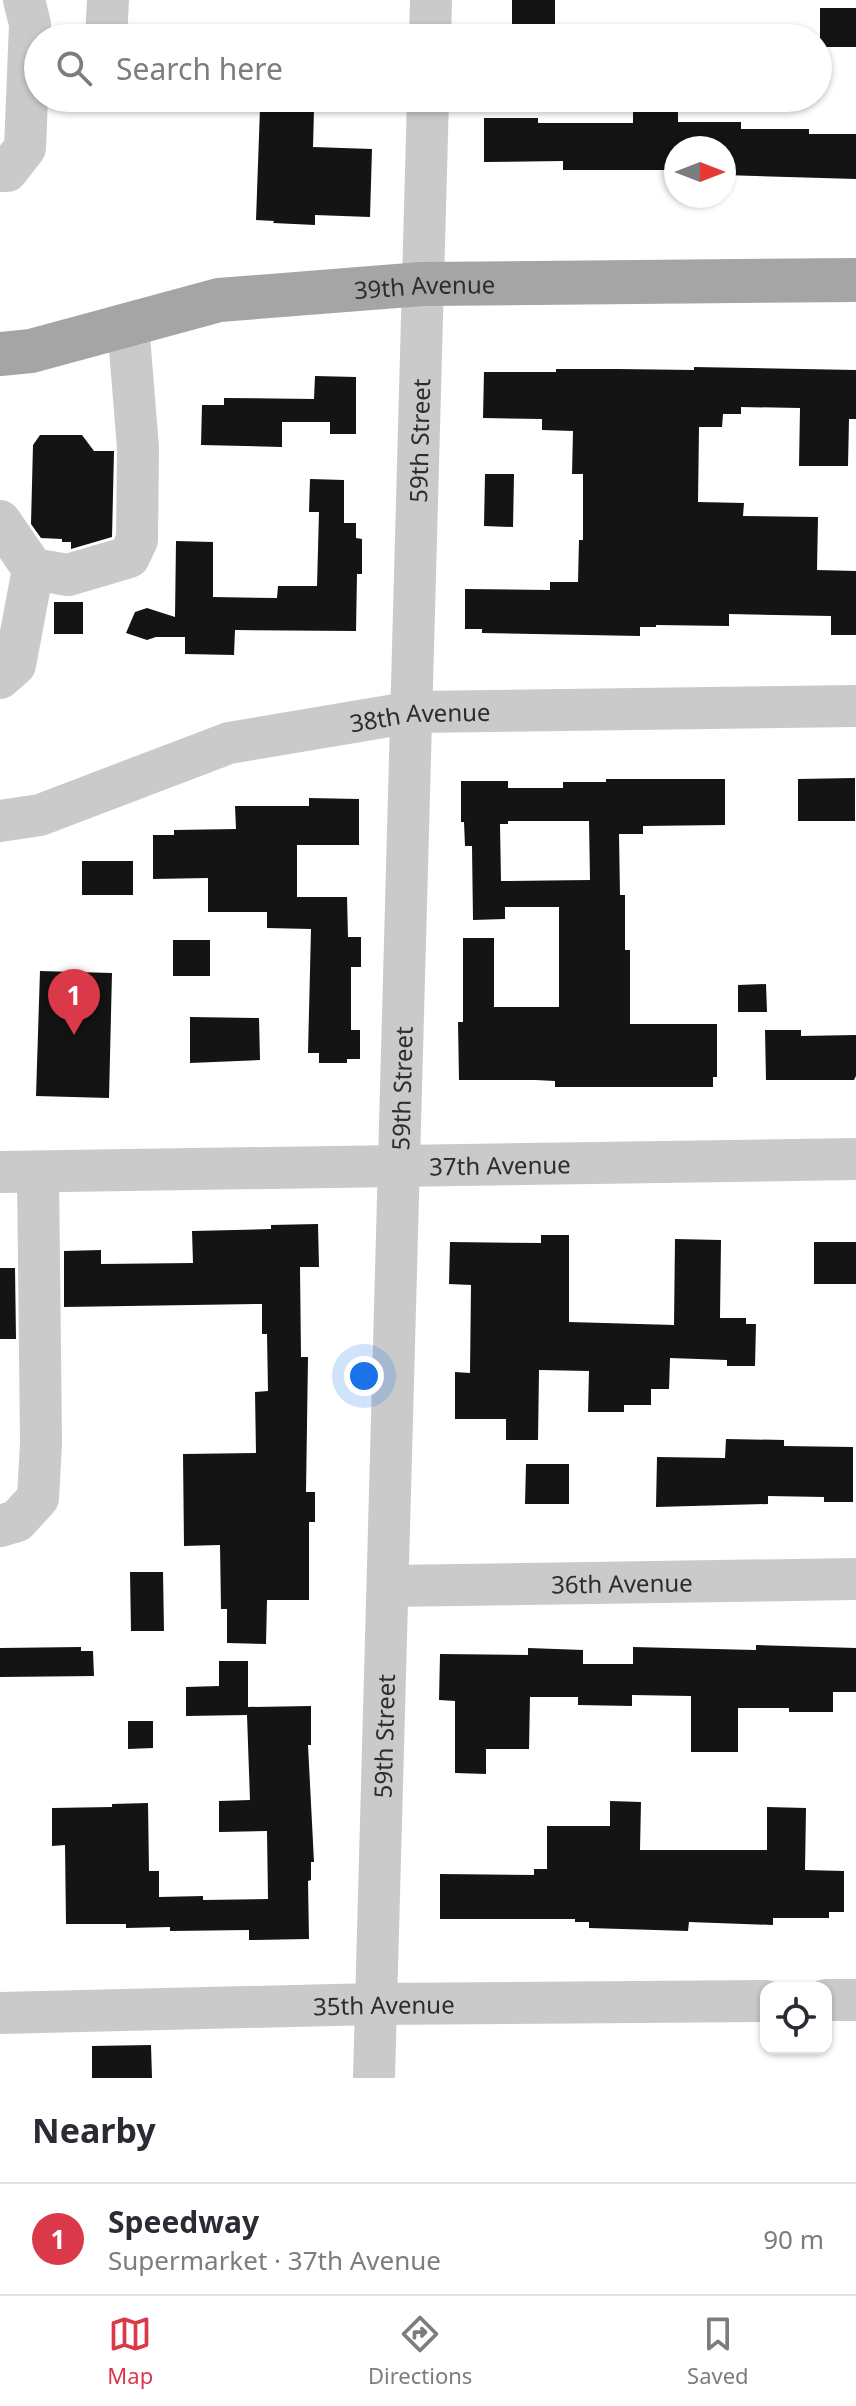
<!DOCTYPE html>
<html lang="en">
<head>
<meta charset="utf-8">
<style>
	body { margin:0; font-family:"Noto Sans",sans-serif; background:#f7f7f7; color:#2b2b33 }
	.controls { position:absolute; right:24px; bottom:24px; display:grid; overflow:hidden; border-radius:16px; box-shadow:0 2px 6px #0004 }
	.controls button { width:72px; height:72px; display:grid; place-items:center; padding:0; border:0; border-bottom:2px solid #e1e1e2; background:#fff; color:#2b2b33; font:40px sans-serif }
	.compass { position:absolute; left:664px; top:136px; width:72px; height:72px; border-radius:50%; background:#fff; box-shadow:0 2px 6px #0004; rotate:90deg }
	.you { position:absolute; left:364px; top:1376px; width:28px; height:28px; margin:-20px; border:6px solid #fff; border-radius:50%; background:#1a73e8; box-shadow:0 0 0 12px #1a73e833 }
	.badge { display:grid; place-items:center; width:52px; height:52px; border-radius:50%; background:#db384a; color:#fff; font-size:26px; font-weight:700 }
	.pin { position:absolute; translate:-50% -66px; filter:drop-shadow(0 2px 4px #0008) }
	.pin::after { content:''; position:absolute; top:42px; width:28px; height:24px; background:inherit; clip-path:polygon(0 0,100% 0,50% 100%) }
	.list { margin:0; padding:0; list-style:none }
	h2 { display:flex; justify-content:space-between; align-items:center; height:104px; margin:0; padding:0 32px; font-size:34px }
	h2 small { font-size:26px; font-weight:400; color:#7c7c81 }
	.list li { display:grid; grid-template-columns:52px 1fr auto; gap:24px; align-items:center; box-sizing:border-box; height:112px; padding:0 32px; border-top:2px solid #e1e1e2 }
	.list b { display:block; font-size:30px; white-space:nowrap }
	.list p { margin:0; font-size:26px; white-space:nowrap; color:#7c7c81 }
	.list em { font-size:26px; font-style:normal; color:#7c7c81 }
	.icon { flex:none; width:44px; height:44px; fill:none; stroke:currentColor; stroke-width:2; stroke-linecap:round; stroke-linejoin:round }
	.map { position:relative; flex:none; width:856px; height:2078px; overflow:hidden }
	.search { position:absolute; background:#fff; box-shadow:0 2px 6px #0004; left:24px; right:24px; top:24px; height:88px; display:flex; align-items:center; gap:20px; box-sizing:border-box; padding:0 28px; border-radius:44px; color:#7c7c81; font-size:30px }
	.sheet { height:216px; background:#fff }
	nav { display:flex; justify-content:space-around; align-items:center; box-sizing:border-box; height:112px; border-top:2px solid #e1e1e2; background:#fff; font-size:22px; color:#7c7c81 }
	nav a { display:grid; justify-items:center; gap:4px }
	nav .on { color:#db384a }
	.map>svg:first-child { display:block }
	.building { fill:#141414; fill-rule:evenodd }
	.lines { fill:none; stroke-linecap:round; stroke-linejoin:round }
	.minor { stroke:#cacaca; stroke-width:42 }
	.major { stroke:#a5a5a5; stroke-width:44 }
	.labels { text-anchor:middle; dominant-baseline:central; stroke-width:8; stroke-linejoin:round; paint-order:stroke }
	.street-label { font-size:24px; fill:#2d2d2d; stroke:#fff }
</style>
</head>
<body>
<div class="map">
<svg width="856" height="2078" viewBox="0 0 856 2078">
	<rect width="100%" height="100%" fill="#fff"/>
	<g class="building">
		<rect x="512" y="0" width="43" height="31"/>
		<rect x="820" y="8" width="36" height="39"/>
		<path d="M260,108L314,110L313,147L372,149L370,217L315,215V225L273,223L274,221L256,220Z"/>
		<path d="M678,109V122H741V129H809V134H856V179L724,175V148H676V170H563V161L484,162V118H538V123H633V110Z"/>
		<path d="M694,367L856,370V419H849L848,466H799L800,408L741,407V414H723L722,427H699L698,502L744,503L743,516L818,517L817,570L856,571V635H831V616L729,614V626L656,625V627H640V636L482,633V629H465V589L550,590V582H578L579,540H583V474H572L573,431L542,430V419L483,418L484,372H556V369H617L694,370Z"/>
		<path d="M315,376L356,377V434H330V422H282V447L201,445L202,405H224V398L314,399Z"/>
		<path d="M40,435H82L94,451H114L112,537L71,549V542H62V539L41,538L31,524L33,445Z"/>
		<path d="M485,474H514L513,527L484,526Z"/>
		<path d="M310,479L344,480V523H356V538L362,539V574H357L356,631L235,630L234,655L185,654V637H156L147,640L126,633L135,612L147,608L175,617L176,541L213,542V597L277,598L278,586H317L319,512H309Z"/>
		<rect x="54" y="602" width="29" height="32"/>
		<path d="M855,778V821H798V779Z"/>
		<path d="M606,779H725V825L643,826V834H619L620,895H625V950H630V1024H717V1077H713V1087H555V1081L535,1080H459L458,1022H463V938H494V1007H559V907H505V919L473,920L472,846H465L464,822H461V781H508V788H563V782H606ZM508,821H589L590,880L501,881L500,824H508Z"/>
		<path d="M309,798L359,799V845H297V897H347L348,937H361V967H351V1030H360V1059H347V1063H319V1053H308L311,929L267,928V912H208V878L153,879V835H174V830L236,829L235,806H309Z"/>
		<rect x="82" y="861" width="51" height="34"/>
		<rect x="173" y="940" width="37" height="36"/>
		<path d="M40,971L112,973L109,1098L36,1096Z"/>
		<path d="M766,984L767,1012H738V985Z"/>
		<path d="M190,1017L259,1018L260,1060L190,1063Z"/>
		<path d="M765,1030H801V1036L856,1035V1076L854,1080H766Z"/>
		<path d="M318,1224L319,1267H300L301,1357H308L306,1492H315V1522H309V1600H267L266,1644L227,1643V1609H221L220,1545L184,1546L183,1454L256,1453L255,1392L268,1391L267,1334H262V1304L64,1307V1251L101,1250V1264L193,1263L192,1231L271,1229V1225Z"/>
		<path d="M541,1235H569V1322L674,1325L675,1239L721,1240L720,1318H746V1324H756L755,1366H727V1360L670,1358L669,1389H651V1405H624V1412H588L589,1371L539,1370L538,1440H506V1419H455V1372L470,1373L471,1285L449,1284L450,1242L541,1243Z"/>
		<rect x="814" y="1242" width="42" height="42"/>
		<path d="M0,1268H15L16,1339H0Z"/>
		<path d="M726,1439L784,1440V1446L853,1447V1502H824V1497L768,1496V1504L656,1507L657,1457L725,1458Z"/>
		<path d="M526,1464H569V1504H525Z"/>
		<path d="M130,1572H163L164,1631H131Z"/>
		<path d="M756,1645L856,1648V1692H833V1712H789V1708H738V1752H691V1696L632,1695V1706L578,1705V1697H530L529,1749H486V1774L455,1773V1701L439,1700L440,1654L528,1655V1648L583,1650V1664H633V1647L756,1650Z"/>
		<path d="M81,1647V1651H93L94,1676L0,1677V1648Z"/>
		<path d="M219,1661H248V1707L311,1706V1745H308L314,1862H311V1880L308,1881L309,1939L249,1940V1930L170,1931V1927L126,1928V1924H66L65,1845L52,1846V1808L112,1807V1804L148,1803L149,1871H159V1897L203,1896V1900L268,1899L267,1831L219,1832V1801L250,1800L247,1715L186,1716V1687L219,1686Z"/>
		<path d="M128,1721H153V1748L128,1749Z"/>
		<path d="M610,1801L641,1802L640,1850H767V1807L806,1808L805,1870L844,1871V1912H829V1918H773V1925L689,1922L688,1931L589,1928V1922H575V1919H440V1874L534,1875V1869H547V1826H610Z"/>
		<path d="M151,2045L152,2078H92V2046Z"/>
	</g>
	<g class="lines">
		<g class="minor">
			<path d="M106,38L108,0"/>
			<path d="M430,38L431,0"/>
			<path d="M0,171H7L25,148L30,24L24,0"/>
			<path d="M0,521L33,569L68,575L129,557L137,540L138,448L128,324"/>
			<path d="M0,678L15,665L33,569"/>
			<path id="s1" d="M0,821L40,815L229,743L413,712L856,706"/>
			<path id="s2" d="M0,1172L856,1159"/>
			<path d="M0,1526L17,1521L38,1498L41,1443L38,1172"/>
			<path id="s3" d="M388,1586L856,1579"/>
			<path d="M826,2000H856"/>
			<path id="s4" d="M0,2013L375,2004L766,2001"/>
			<path id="s5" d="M374,2078L428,98"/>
		</g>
		<path class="major" id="s6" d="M0,354L31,351L219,300L422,284L856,280"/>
	</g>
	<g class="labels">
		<g class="street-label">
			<text stroke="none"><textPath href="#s6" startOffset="432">39th Avenue</textPath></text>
			<text stroke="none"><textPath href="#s5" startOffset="1638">59th Street</textPath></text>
			<text stroke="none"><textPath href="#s1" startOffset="436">38th Avenue</textPath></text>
			<text stroke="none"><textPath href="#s5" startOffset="990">59th Street</textPath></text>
			<text stroke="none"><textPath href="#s2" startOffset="500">37th Avenue</textPath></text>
			<text stroke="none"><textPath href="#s3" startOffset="234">36th Avenue</textPath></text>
			<text stroke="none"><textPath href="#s5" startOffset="342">59th Street</textPath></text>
			<text stroke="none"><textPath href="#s4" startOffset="384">35th Avenue</textPath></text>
		</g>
	</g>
</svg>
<div class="controls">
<button><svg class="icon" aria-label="locate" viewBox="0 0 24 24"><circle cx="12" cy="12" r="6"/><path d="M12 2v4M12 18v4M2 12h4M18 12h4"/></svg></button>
</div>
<svg class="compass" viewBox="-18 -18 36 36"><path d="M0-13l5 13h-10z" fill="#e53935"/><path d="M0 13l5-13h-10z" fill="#7c7c81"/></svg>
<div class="you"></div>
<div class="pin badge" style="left:74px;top:1035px">1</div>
<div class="search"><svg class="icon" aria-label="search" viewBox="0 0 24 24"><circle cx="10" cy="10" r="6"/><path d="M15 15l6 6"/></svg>Search here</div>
</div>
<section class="sheet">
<h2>Nearby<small></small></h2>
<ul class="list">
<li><span class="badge">1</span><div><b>Speedway</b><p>Supermarket · 37th Avenue</p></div><em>90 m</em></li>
</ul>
</section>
<nav>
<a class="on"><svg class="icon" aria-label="map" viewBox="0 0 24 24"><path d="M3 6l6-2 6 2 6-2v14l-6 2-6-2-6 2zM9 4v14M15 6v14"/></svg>Map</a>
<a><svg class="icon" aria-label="directions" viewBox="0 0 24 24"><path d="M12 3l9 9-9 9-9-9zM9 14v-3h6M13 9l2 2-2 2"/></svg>Directions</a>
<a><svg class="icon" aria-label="saved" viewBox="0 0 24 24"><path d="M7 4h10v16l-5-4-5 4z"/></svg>Saved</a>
</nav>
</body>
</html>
